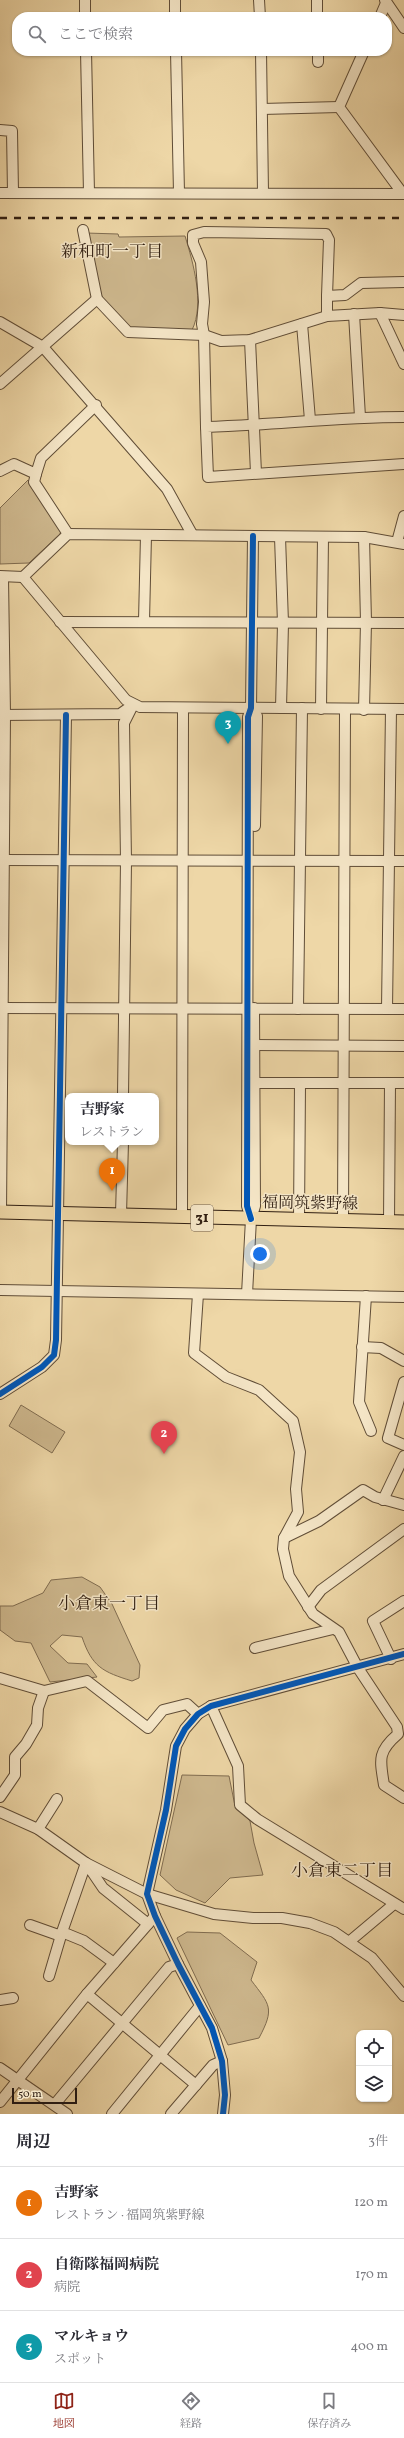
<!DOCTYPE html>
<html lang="ja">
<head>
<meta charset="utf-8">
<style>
	body { margin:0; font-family:Vollkorn,"Noto Serif JP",serif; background:#f7f7f7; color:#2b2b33 }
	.controls { position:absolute; right:12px; bottom:12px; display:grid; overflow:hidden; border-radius:8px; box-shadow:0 1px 3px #0004 }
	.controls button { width:36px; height:36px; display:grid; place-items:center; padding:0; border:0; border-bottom:1px solid #e1e1e2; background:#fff; color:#2b2b33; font:20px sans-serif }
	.scale { position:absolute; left:12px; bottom:10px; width:65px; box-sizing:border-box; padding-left:4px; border:2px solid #311f12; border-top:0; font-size:11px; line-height:14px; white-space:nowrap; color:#311f12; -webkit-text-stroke:3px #f4e5c6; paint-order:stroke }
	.you { position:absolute; left:260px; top:1254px; width:14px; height:14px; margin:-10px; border:3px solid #fff; border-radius:50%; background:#1a73e8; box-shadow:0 0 0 6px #1a73e833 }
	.badge { display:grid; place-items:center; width:26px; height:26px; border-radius:50%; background:#8f2418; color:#fff; font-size:13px; font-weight:700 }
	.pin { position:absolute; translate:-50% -33px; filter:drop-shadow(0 1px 2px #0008) }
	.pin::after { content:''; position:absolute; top:21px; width:14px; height:12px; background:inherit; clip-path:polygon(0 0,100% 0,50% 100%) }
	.popup { position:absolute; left:65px; top:1093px; width:94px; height:52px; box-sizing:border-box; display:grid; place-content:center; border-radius:8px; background:#fff; filter:drop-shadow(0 1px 3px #0005); font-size:13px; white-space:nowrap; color:#7c7c81 }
	.popup b { font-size:15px; color:#2b2b33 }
	.popup::after { content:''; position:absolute; left:50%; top:100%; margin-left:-8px; border:8px solid transparent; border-top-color:#fff }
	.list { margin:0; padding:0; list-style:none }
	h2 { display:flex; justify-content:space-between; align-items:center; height:52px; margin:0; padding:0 16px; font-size:17px }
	h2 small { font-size:13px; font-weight:400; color:#7c7c81 }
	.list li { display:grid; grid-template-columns:26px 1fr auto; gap:12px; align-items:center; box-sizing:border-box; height:72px; padding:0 16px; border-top:1px solid #e1e1e2 }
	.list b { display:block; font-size:15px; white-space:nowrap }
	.list p { margin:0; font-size:13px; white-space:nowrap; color:#7c7c81 }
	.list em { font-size:13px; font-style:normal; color:#7c7c81 }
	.icon { flex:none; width:22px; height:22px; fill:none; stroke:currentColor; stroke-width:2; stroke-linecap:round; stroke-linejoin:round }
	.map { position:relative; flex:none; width:404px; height:2114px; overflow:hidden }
	.search { position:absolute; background:#fff; box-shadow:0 1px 3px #0004; left:12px; right:12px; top:12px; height:44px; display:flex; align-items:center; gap:10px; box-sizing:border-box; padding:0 14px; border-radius:16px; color:#7c7c81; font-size:15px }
	.sheet { height:268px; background:#fff }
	nav { display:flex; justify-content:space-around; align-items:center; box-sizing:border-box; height:56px; border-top:1px solid #e1e1e2; background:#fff; font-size:11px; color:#7c7c81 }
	nav a { display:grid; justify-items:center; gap:2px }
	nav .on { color:#8f2418 }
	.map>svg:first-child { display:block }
	.green { fill:#ceb88e; stroke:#806c50 }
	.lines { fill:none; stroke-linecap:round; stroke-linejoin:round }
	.minor-casing { stroke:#604d37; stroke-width:12 }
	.major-casing { stroke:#311f12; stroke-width:15 }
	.minor { stroke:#f4e5c6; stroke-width:10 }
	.major { stroke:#eed7a7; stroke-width:13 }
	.rail { stroke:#311f12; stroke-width:2.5; stroke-dasharray:7 7; stroke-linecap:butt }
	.cycleway-casing { stroke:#f4e5c6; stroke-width:8 }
	.cycleway { stroke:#0057b8; stroke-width:6 }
	.labels { text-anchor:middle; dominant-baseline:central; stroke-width:3; stroke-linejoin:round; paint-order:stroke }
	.shield { fill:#f4e5c6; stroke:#6c5a48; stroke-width:1 }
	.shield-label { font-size:15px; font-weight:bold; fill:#311f12 }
	.street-label { font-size:16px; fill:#311f12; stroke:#f4e5c6 }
	.neighbourhood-label { font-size:17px; fill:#311f12; stroke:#f4e5c6 }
</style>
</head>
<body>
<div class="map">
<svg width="404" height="2114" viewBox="0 0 404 2114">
	<rect width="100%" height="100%" fill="#eed7a7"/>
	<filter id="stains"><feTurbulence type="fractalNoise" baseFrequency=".005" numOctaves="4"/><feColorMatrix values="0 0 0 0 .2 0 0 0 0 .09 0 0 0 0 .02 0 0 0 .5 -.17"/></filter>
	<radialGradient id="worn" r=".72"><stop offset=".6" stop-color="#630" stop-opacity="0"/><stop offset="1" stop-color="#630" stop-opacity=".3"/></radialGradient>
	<g class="green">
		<path d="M86,233L118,234L119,237L185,236C193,262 205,304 192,330L130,329L103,301Z"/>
		<path d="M28,480L61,531L60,534L29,563L0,564V508Z"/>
		<path d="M21,1405L65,1432L52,1453L9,1426Z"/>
		<path d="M82,1577L100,1587L112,1604L140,1665L139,1678L132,1681C103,1672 92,1667 82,1637L62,1635L50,1646L68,1663L87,1664L97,1677L50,1682L31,1643L15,1641L0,1630V1606H13L43,1593L51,1580Z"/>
		<path d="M182,1775L229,1776L235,1806L250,1821L254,1843L263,1875L230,1878L205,1903L176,1890L160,1875Z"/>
		<path d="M187,1932L220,1933L257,1962L251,1980C270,2005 275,2008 259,2038L228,2045L177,1938Z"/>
	</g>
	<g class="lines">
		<defs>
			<g id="minor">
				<path d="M85,0V17"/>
				<path d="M175,0V17"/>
				<path d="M259,0L260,17"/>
				<path d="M317,0V17"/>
				<path d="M385,0L404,28"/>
				<path d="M380,17L386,3"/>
				<path d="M86,51L89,193"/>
				<path d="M176,51L179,193"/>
				<path d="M261,51L263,193"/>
				<path d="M318,51V62"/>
				<path d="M364,51L339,107L403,194"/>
				<path d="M262,109L339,107"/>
				<path d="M0,130L12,131L13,193"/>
				<path d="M0,193L404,194"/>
				<path d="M83,230L97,299L128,332L204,335L221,341L250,340L327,316L380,313L404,315"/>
				<path d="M380,313L404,364"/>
				<path d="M354,314L360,417"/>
				<path d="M327,316V296L345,295L361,283L404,282"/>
				<path d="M0,322L43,347L167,489L192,534"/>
				<path d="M302,324L310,420"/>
				<path d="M250,340L256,473"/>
				<path d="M0,384L97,299"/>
				<path d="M404,417C338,417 272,425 206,427L208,477L404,464"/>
				<path d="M206,427L204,335L202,324L204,302L201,262L193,243V235L204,232L326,234L329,240L327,296"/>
				<path d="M0,471L14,464L36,474L41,458L96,405"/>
				<path d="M36,474L34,482L68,534"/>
				<path d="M280,537L283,623L281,708"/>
				<path d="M364,537L366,622L364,710"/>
				<path d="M397,542L404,516"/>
				<path d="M0,576L23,577L68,534L364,537L404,544"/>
				<path d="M23,577L126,700L140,707L404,709"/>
				<path d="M144,621L146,535"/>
				<path d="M60,622L404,623"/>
				<path d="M251,708L257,716L255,826"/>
				<path d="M321,709L323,537"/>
				<path d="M0,715L120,714L133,705"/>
				<path d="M0,860L404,861"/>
				<path d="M0,1008L404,1009"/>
				<path d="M298,1009L302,708"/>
				<path d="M387,1009L391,709"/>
				<path d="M254,1045L404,1046"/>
				<path d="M249,1083H404"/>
				<path d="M123,1096L126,861L124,723L133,705"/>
				<path d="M1,1212L5,715L3,577"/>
				<path d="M121,1214L123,1142"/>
				<path d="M182,1217L183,708"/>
				<path d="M251,1219L247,1206L248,717L251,708L253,536"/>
				<path d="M299,1220L300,1083"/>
				<path d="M343,1221L345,710"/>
				<path d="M389,1222L390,1083"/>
				<path d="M0,1290L404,1297"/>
				<path d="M198,1294L194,1353L226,1377L259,1390L293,1421L300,1452L296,1489L298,1512L284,1538L283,1549L289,1576L313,1614L339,1632L358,1668L397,1727L398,1734C377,1752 380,1760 384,1785L404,1798"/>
				<path d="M247,1294L251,1219L255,1206L254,1008"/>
				<path d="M366,1296L359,1402L371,1431"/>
				<path d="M362,1347L381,1348L404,1361"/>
				<path d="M404,1382L388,1438L404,1445"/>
				<path d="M0,1394L42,1367L54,1355L56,1340L66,715"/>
				<path d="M383,1500L404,1456"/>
				<path d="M284,1538L319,1521L363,1490L375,1497L404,1505"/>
				<path d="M308,1607L321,1590L404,1529"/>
				<path d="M255,1648L333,1629"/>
				<path d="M391,1659L373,1621L404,1601"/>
				<path d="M0,1678L44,1691L87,1681L148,1728L163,1710L187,1704L198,1714"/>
				<path d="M211,1706L238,1766L240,1805L257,1819L404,1909"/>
				<path d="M0,1797L15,1775V1757L26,1744L37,1725L38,1708L44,1691"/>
				<path d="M0,1812L38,1829L86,1863L147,1894L214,1914L253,1918H282L310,1923L334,1932L372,1958L404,1996"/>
				<path d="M38,1829L57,1799"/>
				<path d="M30,1925L61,1936"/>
				<path d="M350,1941L394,1904"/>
				<path d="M114,1963L84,1941L62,1932L86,1863L103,1888L148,1924"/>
				<path d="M49,1976L62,1932"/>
				<path d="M87,1994L196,2085"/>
				<path d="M0,2000L13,1998"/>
				<path d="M0,2068L67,2114"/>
				<path d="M0,2102L87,1994L155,1916"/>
				<path d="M55,2104L169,1967L178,1964"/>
				<path d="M112,2114L200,2006"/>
				<path d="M171,2114L213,2065L222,2061"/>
				<path d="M223,2114L225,2095L222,2061L212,2028L178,1964L155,1916L147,1894L166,1810L176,1746L185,1729L198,1714L211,1706L404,1654"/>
			</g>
			<path id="major" d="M0,1212L404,1222"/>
		</defs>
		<use href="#minor" class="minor-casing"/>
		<use href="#major" class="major-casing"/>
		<use href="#minor" class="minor"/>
		<use href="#major" class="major"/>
		<path class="rail" d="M0,218H404"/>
		<defs>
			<g id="cycleway">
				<path d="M251,1219L247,1206L248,717L251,708L253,536"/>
				<path d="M0,1394L42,1367L54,1355L56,1340L66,715"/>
				<path d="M223,2114L225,2095L222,2061L212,2028L178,1964L155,1916L147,1894L166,1810L176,1746L185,1729L198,1714L211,1706L404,1654"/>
			</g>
		</defs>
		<use href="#cycleway" class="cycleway-casing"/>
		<use href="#cycleway" class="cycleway"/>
	</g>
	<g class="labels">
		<rect class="shield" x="191" y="1205" width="22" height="26" rx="3"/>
		<g class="shield-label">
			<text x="202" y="1218">31</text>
		</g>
		<g class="street-label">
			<text transform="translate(310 1204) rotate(1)">福岡筑紫野線</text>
		</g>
		<g class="neighbourhood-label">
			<text x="112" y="252">新和町一丁目</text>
			<text x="109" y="1604">小倉東一丁目</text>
			<text x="342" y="1871">小倉東二丁目</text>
		</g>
	</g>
	<rect width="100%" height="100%" filter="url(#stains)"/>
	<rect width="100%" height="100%" fill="url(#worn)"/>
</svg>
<div class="controls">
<button><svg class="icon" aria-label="locate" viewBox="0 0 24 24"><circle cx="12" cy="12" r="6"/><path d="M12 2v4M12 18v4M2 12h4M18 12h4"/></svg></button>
<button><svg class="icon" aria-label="layers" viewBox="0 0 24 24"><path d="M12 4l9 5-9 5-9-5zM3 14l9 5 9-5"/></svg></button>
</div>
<div class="scale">50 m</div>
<div class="you"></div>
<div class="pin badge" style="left:112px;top:1191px;background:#e8710a">1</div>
<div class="popup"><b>吉野家</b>レストラン</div>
<div class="pin badge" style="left:164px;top:1454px;background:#e0444e">2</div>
<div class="pin badge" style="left:228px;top:744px;background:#0f9aa8">3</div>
<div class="search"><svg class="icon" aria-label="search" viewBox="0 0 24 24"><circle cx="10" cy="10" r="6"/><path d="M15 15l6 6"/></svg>ここで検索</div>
</div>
<section class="sheet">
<h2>周辺<small>3件</small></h2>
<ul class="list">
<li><span class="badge" style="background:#e8710a">1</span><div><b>吉野家</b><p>レストラン · 福岡筑紫野線</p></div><em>120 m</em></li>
<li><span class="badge" style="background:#e0444e">2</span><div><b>自衛隊福岡病院</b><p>病院</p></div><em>170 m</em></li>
<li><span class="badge" style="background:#0f9aa8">3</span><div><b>マルキョウ</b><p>スポット</p></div><em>400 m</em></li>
</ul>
</section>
<nav>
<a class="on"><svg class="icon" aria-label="map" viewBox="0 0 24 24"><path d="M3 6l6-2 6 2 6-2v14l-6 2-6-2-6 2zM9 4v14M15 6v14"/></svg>地図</a>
<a><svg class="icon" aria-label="directions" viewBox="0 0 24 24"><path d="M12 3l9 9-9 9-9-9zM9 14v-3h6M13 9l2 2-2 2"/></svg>経路</a>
<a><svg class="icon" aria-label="saved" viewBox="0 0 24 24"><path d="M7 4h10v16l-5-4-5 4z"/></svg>保存済み</a>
</nav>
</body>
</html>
